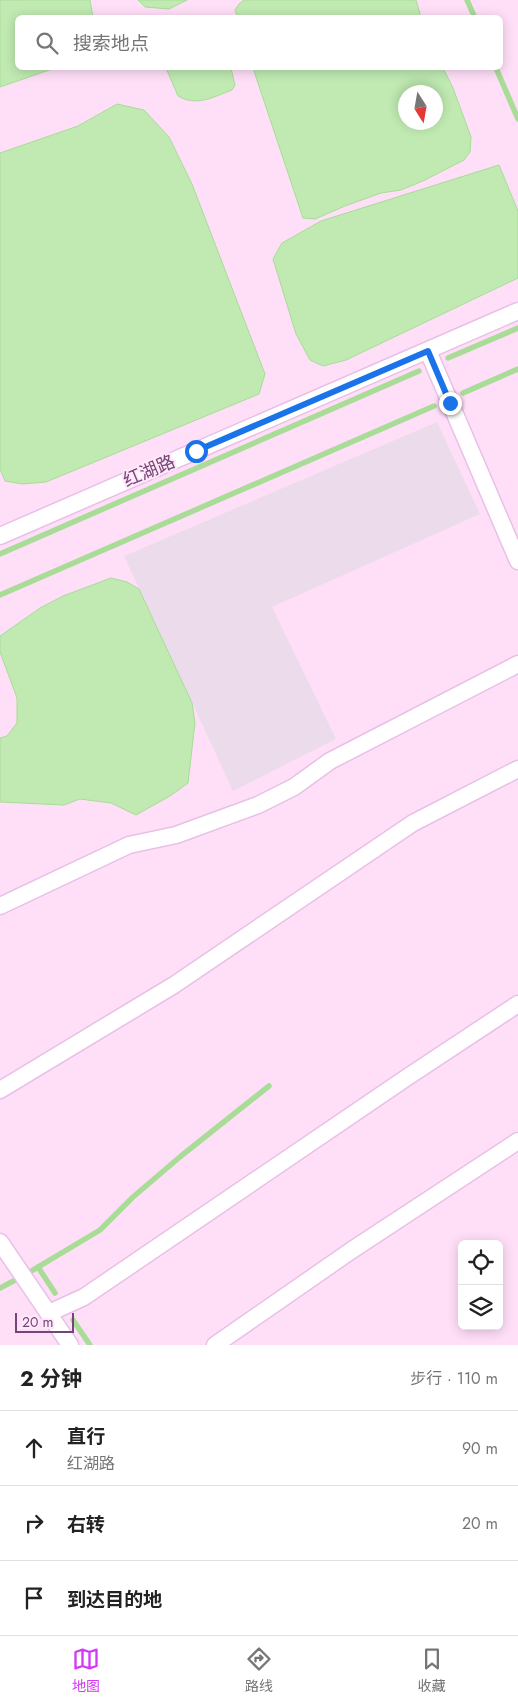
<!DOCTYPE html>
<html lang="zh">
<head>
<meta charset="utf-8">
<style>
	body { margin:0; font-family:Jost,"Noto Sans SC",sans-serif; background:#f2f2f2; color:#222 }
	.controls { position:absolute; right:15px; bottom:15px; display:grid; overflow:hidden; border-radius:8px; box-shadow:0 2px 12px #0003 }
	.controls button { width:45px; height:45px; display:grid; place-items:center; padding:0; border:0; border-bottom:1px solid #e0e0e0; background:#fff; color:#222; font:25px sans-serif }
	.compass { position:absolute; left:398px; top:85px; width:45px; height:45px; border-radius:50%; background:#fff; box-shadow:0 2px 12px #0003; rotate:169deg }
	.scale { position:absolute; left:15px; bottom:12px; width:59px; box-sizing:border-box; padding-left:5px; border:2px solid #754577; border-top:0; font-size:14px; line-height:18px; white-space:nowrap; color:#754577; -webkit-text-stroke:4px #ffe8fa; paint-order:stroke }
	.stop { position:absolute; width:15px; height:15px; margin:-11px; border:4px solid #1a73e8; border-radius:50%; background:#fff }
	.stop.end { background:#1a73e8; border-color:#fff; box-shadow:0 1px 5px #0008 }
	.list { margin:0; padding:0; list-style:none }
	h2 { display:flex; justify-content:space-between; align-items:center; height:65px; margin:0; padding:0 20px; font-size:21px }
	h2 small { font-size:16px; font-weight:400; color:#767676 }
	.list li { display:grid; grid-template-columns:32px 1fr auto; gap:15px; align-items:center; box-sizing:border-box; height:75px; padding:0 20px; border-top:1px solid #e0e0e0 }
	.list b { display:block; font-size:19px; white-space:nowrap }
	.list p { margin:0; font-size:16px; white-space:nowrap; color:#767676 }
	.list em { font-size:16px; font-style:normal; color:#767676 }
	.icon { flex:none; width:28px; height:28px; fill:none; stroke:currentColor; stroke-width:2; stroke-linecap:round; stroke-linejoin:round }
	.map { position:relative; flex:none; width:518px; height:1345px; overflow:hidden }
	.search { position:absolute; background:#fff; box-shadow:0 2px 12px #0003; left:15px; right:15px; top:15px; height:55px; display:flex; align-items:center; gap:12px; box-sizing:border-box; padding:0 18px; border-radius:8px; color:#767676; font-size:19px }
	.sheet { height:290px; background:#fff }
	nav { display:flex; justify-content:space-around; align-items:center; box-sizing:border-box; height:70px; border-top:1px solid #e0e0e0; background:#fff; font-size:14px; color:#767676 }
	nav a { display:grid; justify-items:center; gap:2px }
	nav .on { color:#d438f5 }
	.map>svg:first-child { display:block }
	.industrial { fill:#ecdceb }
	.water { fill:#c0eab2; stroke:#a8dc97; fill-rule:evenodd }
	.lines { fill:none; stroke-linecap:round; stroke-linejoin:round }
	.stream { stroke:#a8dc97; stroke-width:5.5 }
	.minor-casing { stroke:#e8c0e5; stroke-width:19 }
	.minor { stroke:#fff; stroke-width:16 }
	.route { stroke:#1a73e8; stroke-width:6 }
	.labels { text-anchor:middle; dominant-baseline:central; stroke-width:4; stroke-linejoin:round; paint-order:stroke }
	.street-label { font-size:18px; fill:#754577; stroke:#ffe8fa }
</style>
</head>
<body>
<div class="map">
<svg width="518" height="1345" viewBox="0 0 518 1345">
	<rect width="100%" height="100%" fill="#ffdff8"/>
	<path class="industrial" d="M437,422L480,514L272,607L336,739L233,791L124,556Z"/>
	<g class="water">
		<path d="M0,0H90L93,17L18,18V68H55L0,87Z"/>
		<path d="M138,0H187L169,9L145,7Z"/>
		<path d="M244,0H416L421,17H237L235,10L239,4Z"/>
		<path d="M166,68H231L235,85L232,90C213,97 197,107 178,96Z"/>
		<path d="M253,68H443L453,88L471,137L470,152L464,160L425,180L401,190L381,193L345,206L315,219L303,218ZM406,92H436V122H406Z"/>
		<path d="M117,104L144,110L169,137L192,184L265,374L259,394L46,482L22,484L5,481L0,469V153L78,126Z"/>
		<path d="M499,165L518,211V278L346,360L323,366L310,360L296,334L273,259L282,243L321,221Z"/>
		<path d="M111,578L127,582L139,589L192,703L195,723L188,783L170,796L136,815L111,803L80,799L64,805L0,802V738L7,736L17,723V698L0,652V636L40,608L63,596Z"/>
	</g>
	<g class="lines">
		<g class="stream">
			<path d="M467,0L475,18"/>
			<path d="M496,68L518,119"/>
			<path d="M448,358L518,328"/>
			<path d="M463,393L518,369"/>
			<path d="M0,554L419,371"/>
			<path d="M0,595L434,406"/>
			<path d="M38,1267L55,1293"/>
			<path d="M0,1288L23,1276L100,1230L133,1197L181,1156L269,1086"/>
			<path d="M73,1320L90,1345"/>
		</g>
		<defs>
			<g id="minor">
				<path d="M428,351L518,561"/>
				<path d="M0,536L518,311"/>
				<path d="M0,906L129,845L176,835L258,805L294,787L330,761L518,664"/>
				<path d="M0,1090L174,985L413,823L518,769"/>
				<path d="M0,1242L70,1345"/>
				<path d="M49,1313L84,1297L406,1078L518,1004"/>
				<path d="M215,1345L352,1250L518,1141"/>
			</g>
		</defs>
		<use href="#minor" class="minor-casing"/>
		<use href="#minor" class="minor"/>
	</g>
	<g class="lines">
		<path class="route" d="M196,451L428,351L450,403"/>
	</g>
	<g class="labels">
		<g class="street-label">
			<text transform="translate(149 471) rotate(-23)">红湖路</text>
		</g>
	</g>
</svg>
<div class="controls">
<button><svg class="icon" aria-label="locate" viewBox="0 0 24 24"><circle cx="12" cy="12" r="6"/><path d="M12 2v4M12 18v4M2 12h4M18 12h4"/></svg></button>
<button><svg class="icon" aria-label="layers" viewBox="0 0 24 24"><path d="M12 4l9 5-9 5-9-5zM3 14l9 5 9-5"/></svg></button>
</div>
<svg class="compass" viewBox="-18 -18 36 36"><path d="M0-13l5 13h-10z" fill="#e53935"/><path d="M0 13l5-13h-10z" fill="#767676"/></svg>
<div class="scale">20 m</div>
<div class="stop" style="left:196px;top:451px"></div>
<div class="stop end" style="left:450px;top:403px"></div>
<div class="search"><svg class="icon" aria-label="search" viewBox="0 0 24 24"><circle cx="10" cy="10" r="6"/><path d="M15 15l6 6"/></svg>搜索地点</div>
</div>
<section class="sheet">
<h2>2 分钟<small>步行 · 110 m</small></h2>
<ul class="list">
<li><svg class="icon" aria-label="ahead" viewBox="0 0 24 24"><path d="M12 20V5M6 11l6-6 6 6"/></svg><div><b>直行</b><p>红湖路</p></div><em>90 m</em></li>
<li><svg class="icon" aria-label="right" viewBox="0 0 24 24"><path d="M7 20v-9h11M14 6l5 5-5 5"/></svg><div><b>右转</b></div><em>20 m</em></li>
<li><svg class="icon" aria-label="arrive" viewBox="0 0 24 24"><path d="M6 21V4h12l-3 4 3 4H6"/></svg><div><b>到达目的地</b></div></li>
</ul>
</section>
<nav>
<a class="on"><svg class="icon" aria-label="map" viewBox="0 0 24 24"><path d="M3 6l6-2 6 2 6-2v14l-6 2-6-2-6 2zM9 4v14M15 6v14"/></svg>地图</a>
<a><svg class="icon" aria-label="directions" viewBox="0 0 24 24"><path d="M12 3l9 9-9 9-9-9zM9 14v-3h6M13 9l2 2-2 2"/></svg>路线</a>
<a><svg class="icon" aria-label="saved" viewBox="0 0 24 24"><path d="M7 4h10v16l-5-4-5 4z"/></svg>收藏</a>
</nav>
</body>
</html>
